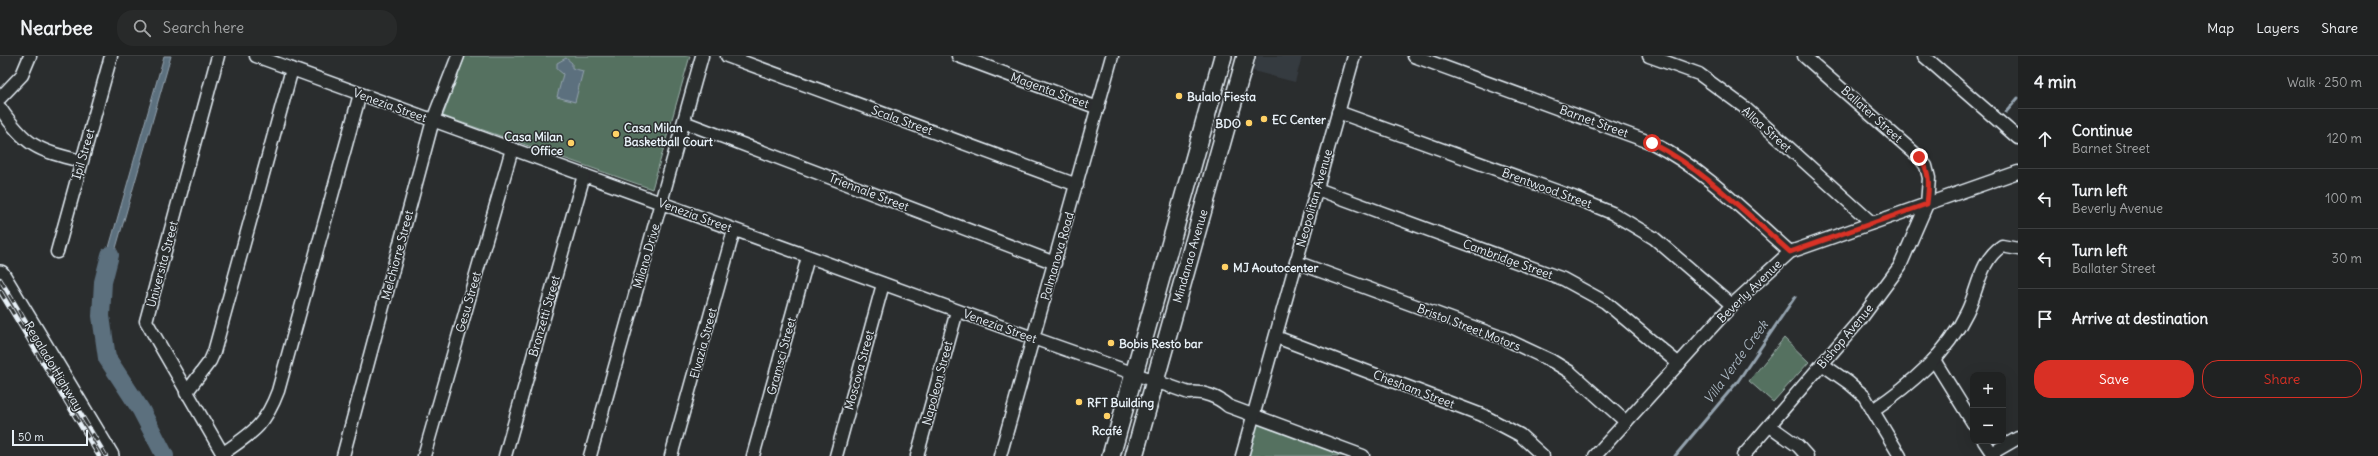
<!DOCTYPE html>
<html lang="en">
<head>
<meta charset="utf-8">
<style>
	body { margin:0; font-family:Delius,sans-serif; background:#282a2a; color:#f1f3f6 }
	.controls { position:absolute; right:12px; bottom:12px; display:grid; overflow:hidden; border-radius:8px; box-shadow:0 4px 16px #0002 }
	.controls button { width:36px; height:36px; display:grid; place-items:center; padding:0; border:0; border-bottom:1px solid #3d3f40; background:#202222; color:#f1f3f6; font:20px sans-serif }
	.scale { position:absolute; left:12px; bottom:10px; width:76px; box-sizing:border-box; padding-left:4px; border:2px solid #e8f1f8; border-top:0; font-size:11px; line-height:14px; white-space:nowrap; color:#e8f1f8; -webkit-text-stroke:3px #2a2d2e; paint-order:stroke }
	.stop { position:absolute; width:12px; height:12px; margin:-9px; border:3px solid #d93025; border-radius:50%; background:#fff }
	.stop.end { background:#d93025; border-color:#fff; box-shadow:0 1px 4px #0008 }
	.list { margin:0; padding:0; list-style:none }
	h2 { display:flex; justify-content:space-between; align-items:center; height:52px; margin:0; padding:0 16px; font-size:17px }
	h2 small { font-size:13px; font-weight:400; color:#a2a4a5 }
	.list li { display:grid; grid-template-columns:26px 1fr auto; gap:12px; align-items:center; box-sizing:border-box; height:60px; padding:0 16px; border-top:1px solid #3d3f40 }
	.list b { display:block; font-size:15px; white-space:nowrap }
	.list p { margin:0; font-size:13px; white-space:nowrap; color:#a2a4a5 }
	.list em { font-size:13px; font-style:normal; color:#a2a4a5 }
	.actions { display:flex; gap:8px; padding:12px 16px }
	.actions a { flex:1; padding:9px 0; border:1px solid #d93025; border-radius:16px; text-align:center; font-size:14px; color:#d93025 }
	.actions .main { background:#d93025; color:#fff }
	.icon { flex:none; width:22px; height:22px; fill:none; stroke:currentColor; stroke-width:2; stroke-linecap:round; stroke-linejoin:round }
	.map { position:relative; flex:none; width:2018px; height:400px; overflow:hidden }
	header { display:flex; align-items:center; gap:24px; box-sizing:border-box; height:56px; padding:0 20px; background:#202222; border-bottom:1px solid #3d3f40 }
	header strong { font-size:19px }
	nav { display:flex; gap:22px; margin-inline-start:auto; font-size:14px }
	.search { width:280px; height:36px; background:#282a2a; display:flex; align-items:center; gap:10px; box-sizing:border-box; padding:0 14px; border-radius:16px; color:#a2a4a5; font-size:15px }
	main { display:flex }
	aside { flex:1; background:#202222 }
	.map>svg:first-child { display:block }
	.built { fill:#363b41 }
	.green { fill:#557160; stroke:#9eb1ac }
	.water { fill:#5c6f7e; stroke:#94a3af }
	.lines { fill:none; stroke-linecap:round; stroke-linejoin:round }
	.stream { stroke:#94a3af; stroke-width:3 }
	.river { stroke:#5c6f7e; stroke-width:18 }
	.minor-casing { stroke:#e8f1f8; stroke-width:15 }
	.secondary-casing { stroke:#e8f1f8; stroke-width:20 }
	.primary-casing { stroke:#e8f1f8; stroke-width:22 }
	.minor { stroke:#2a2d2e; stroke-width:12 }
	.secondary { stroke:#2a2d2e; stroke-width:17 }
	.primary { stroke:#2a2d2e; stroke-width:19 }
	.rail-casing { stroke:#e8f1f8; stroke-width:4.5 }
	.rail { stroke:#2a2d2e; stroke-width:3; stroke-dasharray:9; stroke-linecap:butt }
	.route { stroke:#d93025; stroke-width:5 }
	.poi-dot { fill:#ffd166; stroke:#2a2d2e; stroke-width:1.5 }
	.labels { text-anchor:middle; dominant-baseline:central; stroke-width:3; stroke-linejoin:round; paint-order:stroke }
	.street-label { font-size:12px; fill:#e8f1f8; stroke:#2a2d2e }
	.poi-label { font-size:12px; font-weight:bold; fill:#e8f1f8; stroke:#2a2d2e; text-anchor:start }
	.water-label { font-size:13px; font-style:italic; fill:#a9b6c1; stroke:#2a2d2e }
</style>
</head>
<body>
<header>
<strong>Nearbee</strong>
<div class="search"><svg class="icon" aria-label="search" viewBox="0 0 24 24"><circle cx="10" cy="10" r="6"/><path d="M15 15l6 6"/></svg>Search here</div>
<nav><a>Map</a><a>Layers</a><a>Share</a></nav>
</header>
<main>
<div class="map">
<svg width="2018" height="400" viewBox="0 0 2018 400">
	<rect width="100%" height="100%" fill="#2a2d2e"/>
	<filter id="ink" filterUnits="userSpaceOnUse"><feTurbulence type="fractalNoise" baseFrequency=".025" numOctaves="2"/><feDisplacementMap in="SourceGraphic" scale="8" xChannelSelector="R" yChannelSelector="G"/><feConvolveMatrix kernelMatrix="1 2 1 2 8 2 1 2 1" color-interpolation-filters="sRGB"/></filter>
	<g filter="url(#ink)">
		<path class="built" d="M1257,0H1302L1295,26L1253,15Z"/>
		<g class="green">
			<path d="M465,0H690L652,133L443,60Z"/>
			<path d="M1784,282L1809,306L1773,346L1749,325Z"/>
			<path d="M1258,367L1348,400H1248Z"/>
		</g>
		<g class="water">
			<path d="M164,0H171L110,213L104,221L102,216Z"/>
			<path d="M566,2L572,7V12L583,15L575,46L557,41L563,18L557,13V7Z"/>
		</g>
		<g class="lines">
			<g class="stream">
				<path d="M2006,56L2018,42"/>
				<path d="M1675,400L1738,325L1795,241"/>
			</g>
			<path class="river" d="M110,199L103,226L101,260L107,302L141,354L165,400"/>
			<defs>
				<g id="minor">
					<path d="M218,0L146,265L224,400"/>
					<path d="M256,0L1033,282L1189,337C1203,335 1218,341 1228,350L1363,400"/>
					<path d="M727,0L1077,129"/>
					<path d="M958,0L1098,52"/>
					<path d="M1414,0L1652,87C1704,113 1746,157 1790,196"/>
					<path d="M1649,0L1699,18L1744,51L1872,167"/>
					<path d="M1924,0L2018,82"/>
					<path d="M0,42L22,19L30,0"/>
					<path d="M0,52C26,90 36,94 81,105"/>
					<path d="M1338,56L1573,141L1612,157L1654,182L1732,249"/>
					<path d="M684,66L1055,207"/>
					<path d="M1317,133L1563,223L1605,246L1679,308"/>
					<path d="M57,196L111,0"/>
					<path d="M1296,206L1503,282L1552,305L1570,316L1626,366"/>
					<path d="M1276,281L1482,359L1520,379L1543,400"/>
					<path d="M1934,304L1973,367"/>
					<path d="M1822,308L1849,327L1864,340L1900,400"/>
					<path d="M186,337L210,305L214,296L292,13"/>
					<path d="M1873,354C1910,329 1947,298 1967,256C1978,234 1980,204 2002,190L2018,193"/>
					<path d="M1770,370L1798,390L1807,400"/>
					<path d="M1984,385L1994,400"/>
					<path d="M1992,397L2018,382"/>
					<path d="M222,398C252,377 265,370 278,335L360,38"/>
					<path d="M343,400L433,64L458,0"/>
					<path d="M424,400L512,93"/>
					<path d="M505,400L584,119"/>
					<path d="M590,400L702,0"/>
					<path d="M671,400L734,174"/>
					<path d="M753,400L808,201"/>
					<path d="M836,400L883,228"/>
					<path d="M917,400L957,255"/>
					<path d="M1000,400L1112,0"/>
					<path d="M1242,400L1354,0"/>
					<path d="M1595,400L1732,249L1790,196L2018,116"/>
					<path d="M1743,400L1860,264L1900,210L1927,148L1929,122L1926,110L1919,101L1804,0"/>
				</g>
				<g id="secondary">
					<path d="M1111,400L1223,0"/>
					<path d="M1134,400L1246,0"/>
				</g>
				<path id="primary" d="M0,219L109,400"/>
			</defs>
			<use href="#minor" class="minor-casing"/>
			<use href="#secondary" class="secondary-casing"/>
			<use href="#primary" class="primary-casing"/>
			<use href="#minor" class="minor"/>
			<use href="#secondary" class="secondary"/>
			<use href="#primary" class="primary"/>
			<defs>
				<g id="rail">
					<path d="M0,223L106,400"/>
					<path d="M0,235L99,400"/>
				</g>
			</defs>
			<use href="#rail" class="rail-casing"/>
			<use href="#rail" class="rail"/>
		</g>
	</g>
	<g class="lines" filter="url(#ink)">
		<path class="route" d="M1652,87C1704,114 1746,157 1790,196L1927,148C1929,129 1931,116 1919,101"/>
	</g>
	<g class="poi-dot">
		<circle cx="1179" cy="40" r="4"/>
		<circle cx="1264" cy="63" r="4"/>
		<circle cx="1249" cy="67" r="4"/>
		<circle cx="616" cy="78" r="4"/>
		<circle cx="571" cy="87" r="4"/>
		<circle cx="1225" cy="211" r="4"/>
		<circle cx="1111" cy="287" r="4"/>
		<circle cx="1079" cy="346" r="4"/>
		<circle cx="1107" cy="360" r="4"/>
	</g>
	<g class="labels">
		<g class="street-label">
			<text transform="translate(1050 34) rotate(20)">Magenta Street</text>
			<text transform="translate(390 49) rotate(20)">Venezia Street</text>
			<text transform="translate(1872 58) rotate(42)">Ballater Street</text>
			<text transform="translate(902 64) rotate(20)">Scala Street</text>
			<text transform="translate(1594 65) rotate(20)">Barnet Street</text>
			<text transform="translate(1767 73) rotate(42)">Alloa Street</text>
			<text transform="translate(83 98) rotate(-74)">Ipil Street</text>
			<text transform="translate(1547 132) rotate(20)">Brentwood Street</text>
			<text transform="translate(869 136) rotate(21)">Triennale Street</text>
			<text transform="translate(1314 142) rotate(-74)">Neopolitan Avenue</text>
			<text transform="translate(695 159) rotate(20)">Venezia Street</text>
			<text transform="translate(397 199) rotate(-75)">Melchiorre Street</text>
			<text transform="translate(646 200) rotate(-74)">Milano Drive</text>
			<text transform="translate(1057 200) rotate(-74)">Palmanova Road</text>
			<text transform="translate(1190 200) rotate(-74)">Mindanao Avenue</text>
			<text transform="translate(1508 203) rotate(20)">Cambridge Street</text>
			<text transform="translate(162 208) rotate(-75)">Universita Street</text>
			<text transform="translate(1749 235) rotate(-44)">Beverly Avenue</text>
			<text transform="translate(468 246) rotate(-74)">Gesu Street</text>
			<text transform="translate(544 260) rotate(-74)">Bronzetti Street</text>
			<text transform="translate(1000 270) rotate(20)">Venezia Street</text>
			<text transform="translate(1469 271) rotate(21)">Bristol Street Motors</text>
			<text transform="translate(1845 280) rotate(-50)">Bishop Avenue</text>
			<text transform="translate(703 287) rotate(-75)">Elvazia Street</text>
			<text transform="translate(781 300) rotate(-75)">Gramsci Street</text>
			<text transform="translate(54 310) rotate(59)">Regalado Highway</text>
			<text transform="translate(859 314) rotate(-75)">Moscova Street</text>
			<text transform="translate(937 327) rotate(-75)">Napoleon Street</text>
			<text transform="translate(1414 333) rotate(21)">Chesham Street</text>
		</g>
		<g class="poi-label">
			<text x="1187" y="40">Bulalo Fiesta</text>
			<text x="1272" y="63">EC Center</text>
			<text x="1241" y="67" text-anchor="end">BDO</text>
			<text x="624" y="71">Casa Milan<tspan x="624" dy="14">Basketball Court</tspan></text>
			<text x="563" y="80" text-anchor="end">Casa Milan<tspan x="563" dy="14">Office</tspan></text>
			<text x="1233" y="211">MJ Aoutocenter</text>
			<text x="1119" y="287">Bobis Resto bar</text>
			<text x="1087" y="346">RFT Building</text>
			<text x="1107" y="374" text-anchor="middle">Rcafé</text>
		</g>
		<g class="water-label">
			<text transform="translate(1736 306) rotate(-54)">Villa Verde Creek</text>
		</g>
	</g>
</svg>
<div class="controls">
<button>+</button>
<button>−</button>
</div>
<div class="scale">50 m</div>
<div class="stop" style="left:1652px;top:87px"></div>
<div class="stop end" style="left:1919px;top:101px"></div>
</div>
<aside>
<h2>4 min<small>Walk · 250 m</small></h2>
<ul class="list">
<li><svg class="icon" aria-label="ahead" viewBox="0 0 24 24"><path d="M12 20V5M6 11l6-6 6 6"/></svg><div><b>Continue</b><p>Barnet Street</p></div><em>120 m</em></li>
<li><svg class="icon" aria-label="left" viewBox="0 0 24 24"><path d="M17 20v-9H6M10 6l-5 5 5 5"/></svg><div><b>Turn left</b><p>Beverly Avenue</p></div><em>100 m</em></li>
<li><svg class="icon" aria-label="left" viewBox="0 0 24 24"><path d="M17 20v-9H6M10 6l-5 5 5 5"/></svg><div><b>Turn left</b><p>Ballater Street</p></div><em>30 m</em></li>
<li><svg class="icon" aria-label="arrive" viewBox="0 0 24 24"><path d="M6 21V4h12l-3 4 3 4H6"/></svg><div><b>Arrive at destination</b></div></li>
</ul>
<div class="actions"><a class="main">Save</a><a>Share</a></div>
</aside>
</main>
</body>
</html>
